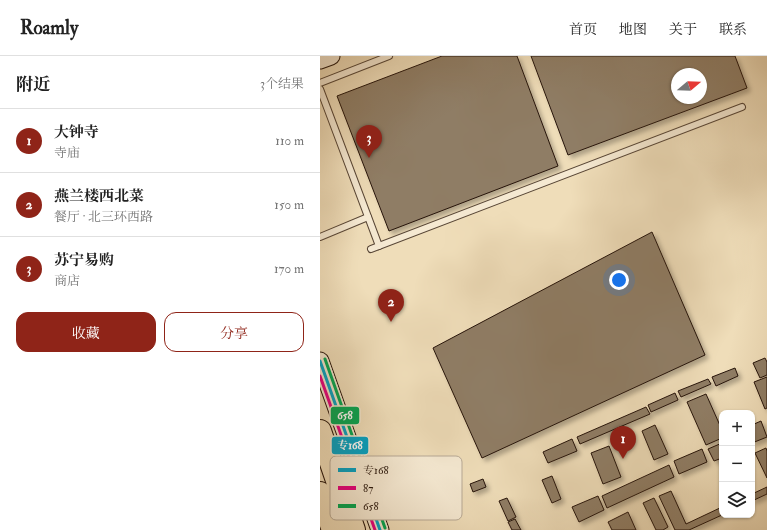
<!DOCTYPE html>
<html lang="zh">
<head>
<meta charset="utf-8">
<style>
	body { margin:0; font-family:"IM FELL Double Pica","Noto Serif SC",serif; background:#f2f2f2; color:#222 }
	.controls { position:absolute; right:12px; bottom:12px; display:grid; overflow:hidden; border-radius:8px; box-shadow:0 1px 3px #0004 }
	.controls button { width:36px; height:36px; display:grid; place-items:center; padding:0; border:0; border-bottom:1px solid #e0e0e0; background:#fff; color:#222; font:20px sans-serif }
	.compass { position:absolute; left:351px; top:12px; width:36px; height:36px; border-radius:50%; background:#fff; box-shadow:0 1px 3px #0004; rotate:71deg }
	.you { position:absolute; left:299px; top:224px; width:14px; height:14px; margin:-10px; border:3px solid #fff; border-radius:50%; background:#1a73e8; box-shadow:0 0 0 6px #1a73e833 }
	.badge { display:grid; place-items:center; width:26px; height:26px; border-radius:50%; background:#8f2418; color:#fff; font-size:13px; font-weight:700 }
	.pin { position:absolute; translate:-50% -33px; filter:drop-shadow(0 1px 2px #0008) }
	.pin::after { content:''; position:absolute; top:21px; width:14px; height:12px; background:inherit; clip-path:polygon(0 0,100% 0,50% 100%) }
	.list { margin:0; padding:0; list-style:none }
	h2 { display:flex; justify-content:space-between; align-items:center; height:52px; margin:0; padding:0 16px; font-size:17px }
	h2 small { font-size:13px; font-weight:400; color:#767676 }
	.list li { display:grid; grid-template-columns:26px 1fr auto; gap:12px; align-items:center; box-sizing:border-box; height:64px; padding:0 16px; border-top:1px solid #e0e0e0 }
	.list b { display:block; font-size:15px; white-space:nowrap }
	.list p { margin:0; font-size:13px; white-space:nowrap; color:#767676 }
	.list em { font-size:13px; font-style:normal; color:#767676 }
	.actions { display:flex; gap:8px; padding:12px 16px }
	.actions a { flex:1; padding:9px 0; border:1px solid #8f2418; border-radius:12px; text-align:center; font-size:14px; color:#8f2418 }
	.actions .main { background:#8f2418; color:#fff }
	.icon { flex:none; width:22px; height:22px; fill:none; stroke:currentColor; stroke-width:2; stroke-linecap:round; stroke-linejoin:round }
	.map { position:relative; flex:none; width:447px; height:474px; overflow:hidden }
	header { display:flex; align-items:center; gap:24px; box-sizing:border-box; height:56px; padding:0 20px; background:#fff; border-bottom:1px solid #e0e0e0 }
	header strong { font-size:19px }
	nav { display:flex; gap:22px; margin-inline-start:auto; font-size:14px }
	main { display:flex }
	aside { flex:1; background:#fff }
	.map>svg:first-child { display:block }
	.building { fill:#8f7d65; stroke:#26140a; fill-rule:evenodd; filter:url(#shadow) }
	.lines { fill:none; stroke-linecap:round; stroke-linejoin:round }
	.lane-casing { stroke:#584636; stroke-width:8 }
	.secondary-casing { stroke:#26140a; stroke-width:19 }
	.highway-casing { stroke:#26140a; stroke-width:24 }
	.lane { stroke:#f5e9d2; stroke-width:6 }
	.secondary { stroke:#f5e9d2; stroke-width:17 }
	.highway { stroke:#efddb9; stroke-width:22 }
	.bus-1-casing { stroke:#f5e9d2; stroke-width:6 }
	.bus-2-casing { stroke:#f5e9d2; stroke-width:6 }
	.bus-3-casing { stroke:#f5e9d2; stroke-width:6 }
	.bus-1 { stroke:#02a2c4; stroke-width:3 }
	.bus-2 { stroke:#e5007d; stroke-width:3 }
	.bus-3 { stroke:#00a651; stroke-width:3 }
	.key { fill:#f5e9d2; stroke:#b7a996; stroke-width:1 }
	.key-label { font-size:11px; fill:#26140a }
	.line-badge { stroke:#f5e9d2; stroke-width:1.5 }
	.badge-label { font-size:11px; text-anchor:middle; font-weight:bold; fill:#fff }
</style>
</head>
<body>
<header>
<strong>Roamly</strong>
<nav><a>首页</a><a>地图</a><a>关于</a><a>联系</a></nav>
</header>
<main>
<aside>
<h2>附近<small>3个结果</small></h2>
<ul class="list">
<li><span class="badge">1</span><div><b>大钟寺</b><p>寺庙</p></div><em>110 m</em></li>
<li><span class="badge">2</span><div><b>燕兰楼西北菜</b><p>餐厅 · 北三环西路</p></div><em>150 m</em></li>
<li><span class="badge">3</span><div><b>苏宁易购</b><p>商店</p></div><em>170 m</em></li>
</ul>
<div class="actions"><a class="main">收藏</a><a>分享</a></div>
</aside>
<div class="map">
<svg width="447" height="474" viewBox="0 0 447 474">
	<defs>
		<filter id="shadow"><feDropShadow dx="3.5" dy="3.5" stdDeviation="2" flood-color="#0004"/></filter>
	</defs>
	<rect width="100%" height="100%" fill="#efddb9"/>
	<filter id="stains"><feTurbulence type="fractalNoise" baseFrequency=".005" numOctaves="4"/><feColorMatrix values="0 0 0 0 .2 0 0 0 0 .09 0 0 0 0 .02 0 0 0 .5 -.17"/></filter>
	<radialGradient id="worn" r=".72"><stop offset=".6" stop-color="#630" stop-opacity="0"/><stop offset="1" stop-color="#630" stop-opacity=".3"/></radialGradient>
	<g class="building">
		<path d="M122,0H197L238,110L69,175L17,40Z"/>
		<path d="M211,0H415L427,32L248,99ZM357,18H381V42H357Z"/>
		<path d="M332,176L385,299L162,402L113,292Z"/>
		<path d="M445,302L447,306V319L440,322L433,307Z"/>
		<path d="M415,312L418,320L396,330L392,321Z"/>
		<path d="M447,321V352L445,353L434,326Z"/>
		<path d="M388,323L391,328L361,341L358,335Z"/>
		<path d="M355,337L358,344L331,356L328,349Z"/>
		<path d="M386,338L402,374V382L386,389L367,346Z"/>
		<path d="M326,351L330,358L260,388L257,381Z"/>
		<path d="M441,365L447,381L432,387V369Z"/>
		<path d="M335,369L348,398L334,404L322,375Z"/>
		<path d="M252,383L257,395L228,407L223,396Z"/>
		<path d="M402,387V402L394,405L388,393Z"/>
		<path d="M289,390L301,421L283,428L271,397Z"/>
		<path d="M446,392L447,395V422L435,397Z"/>
		<path d="M382,393L387,406L359,418L354,405Z"/>
		<path d="M349,409L354,421L287,452L282,440Z"/>
		<path d="M232,420L241,443L232,447L222,424Z"/>
		<path d="M163,423L166,431L153,436L150,428Z"/>
		<path d="M447,431V438L432,445V438Z"/>
		<path d="M351,435L366,468L402,451V459L369,474H355L339,440Z"/>
		<path d="M278,440L284,454L259,466L252,451Z"/>
		<path d="M187,442L196,461L188,465L179,445Z"/>
		<path d="M334,442L348,471L343,474H336L323,447Z"/>
		<path d="M308,456L316,474H292L288,466Z"/>
		<path d="M195,463L201,474H192L188,466Z"/>
	</g>
	<g class="lines">
		<defs>
			<g id="lane">
				<path d="M0,27L69,0"/>
				<path d="M0,33L59,190"/>
				<path d="M0,181L48,161"/>
				<path d="M51,193L422,51"/>
			</g>
			<g id="secondary">
				<path d="M0,4L11,0"/>
				<path d="M0,305L60,474"/>
			</g>
			<g id="highway">
				<path d="M0,375L34,474"/>
				<path d="M0,437L13,474"/>
			</g>
		</defs>
		<use href="#lane" class="lane-casing"/>
		<use href="#secondary" class="secondary-casing"/>
		<use href="#highway" class="highway-casing"/>
		<use href="#lane" class="lane"/>
		<use href="#secondary" class="secondary"/>
		<use href="#highway" class="highway"/>
		<defs>
			<path id="bus-1" d="M0,305L60,474"/>
			<path id="bus-2" d="M0,320L55,474"/>
			<path id="bus-3" d="M5,303L65,472"/>
		</defs>
		<use href="#bus-1" class="bus-1-casing"/>
		<use href="#bus-2" class="bus-2-casing"/>
		<use href="#bus-3" class="bus-3-casing"/>
		<use href="#bus-1" class="bus-1"/>
		<use href="#bus-2" class="bus-2"/>
		<use href="#bus-3" class="bus-3"/>
	</g>
	<rect x="10" y="400" width="132" height="64" rx="6" class="key"/>
	<rect x="18" y="412" width="18" height="4" fill="#02a2c4"/>
	<rect x="18" y="430" width="18" height="4" fill="#e5007d"/>
	<rect x="18" y="448" width="18" height="4" fill="#00a651"/>
	<g class="key-label">
		<text x="43" y="418">专168</text>
		<text x="43" y="436">87</text>
		<text x="43" y="454">658</text>
	</g>
	<g class="line-badge">
		<rect x="10" y="350" width="30" height="19" rx="4" fill="#00a651"/>
		<rect x="11" y="380" width="38" height="19" rx="4" fill="#02a2c4"/>
	</g>
	<g class="badge-label">
		<text x="25" y="363">658</text>
		<text x="30" y="393">专168</text>
	</g>
	<rect width="100%" height="100%" filter="url(#stains)"/>
	<rect width="100%" height="100%" fill="url(#worn)"/>
</svg>
<div class="controls">
<button>+</button>
<button>−</button>
<button><svg class="icon" aria-label="layers" viewBox="0 0 24 24"><path d="M12 4l9 5-9 5-9-5zM3 14l9 5 9-5"/></svg></button>
</div>
<svg class="compass" viewBox="-18 -18 36 36"><path d="M0-13l5 13h-10z" fill="#e53935"/><path d="M0 13l5-13h-10z" fill="#767676"/></svg>
<div class="you"></div>
<div class="pin badge" style="left:303px;top:403px">1</div>
<div class="pin badge" style="left:71px;top:266px">2</div>
<div class="pin badge" style="left:49px;top:102px">3</div>
</div>
</main>
</body>
</html>
